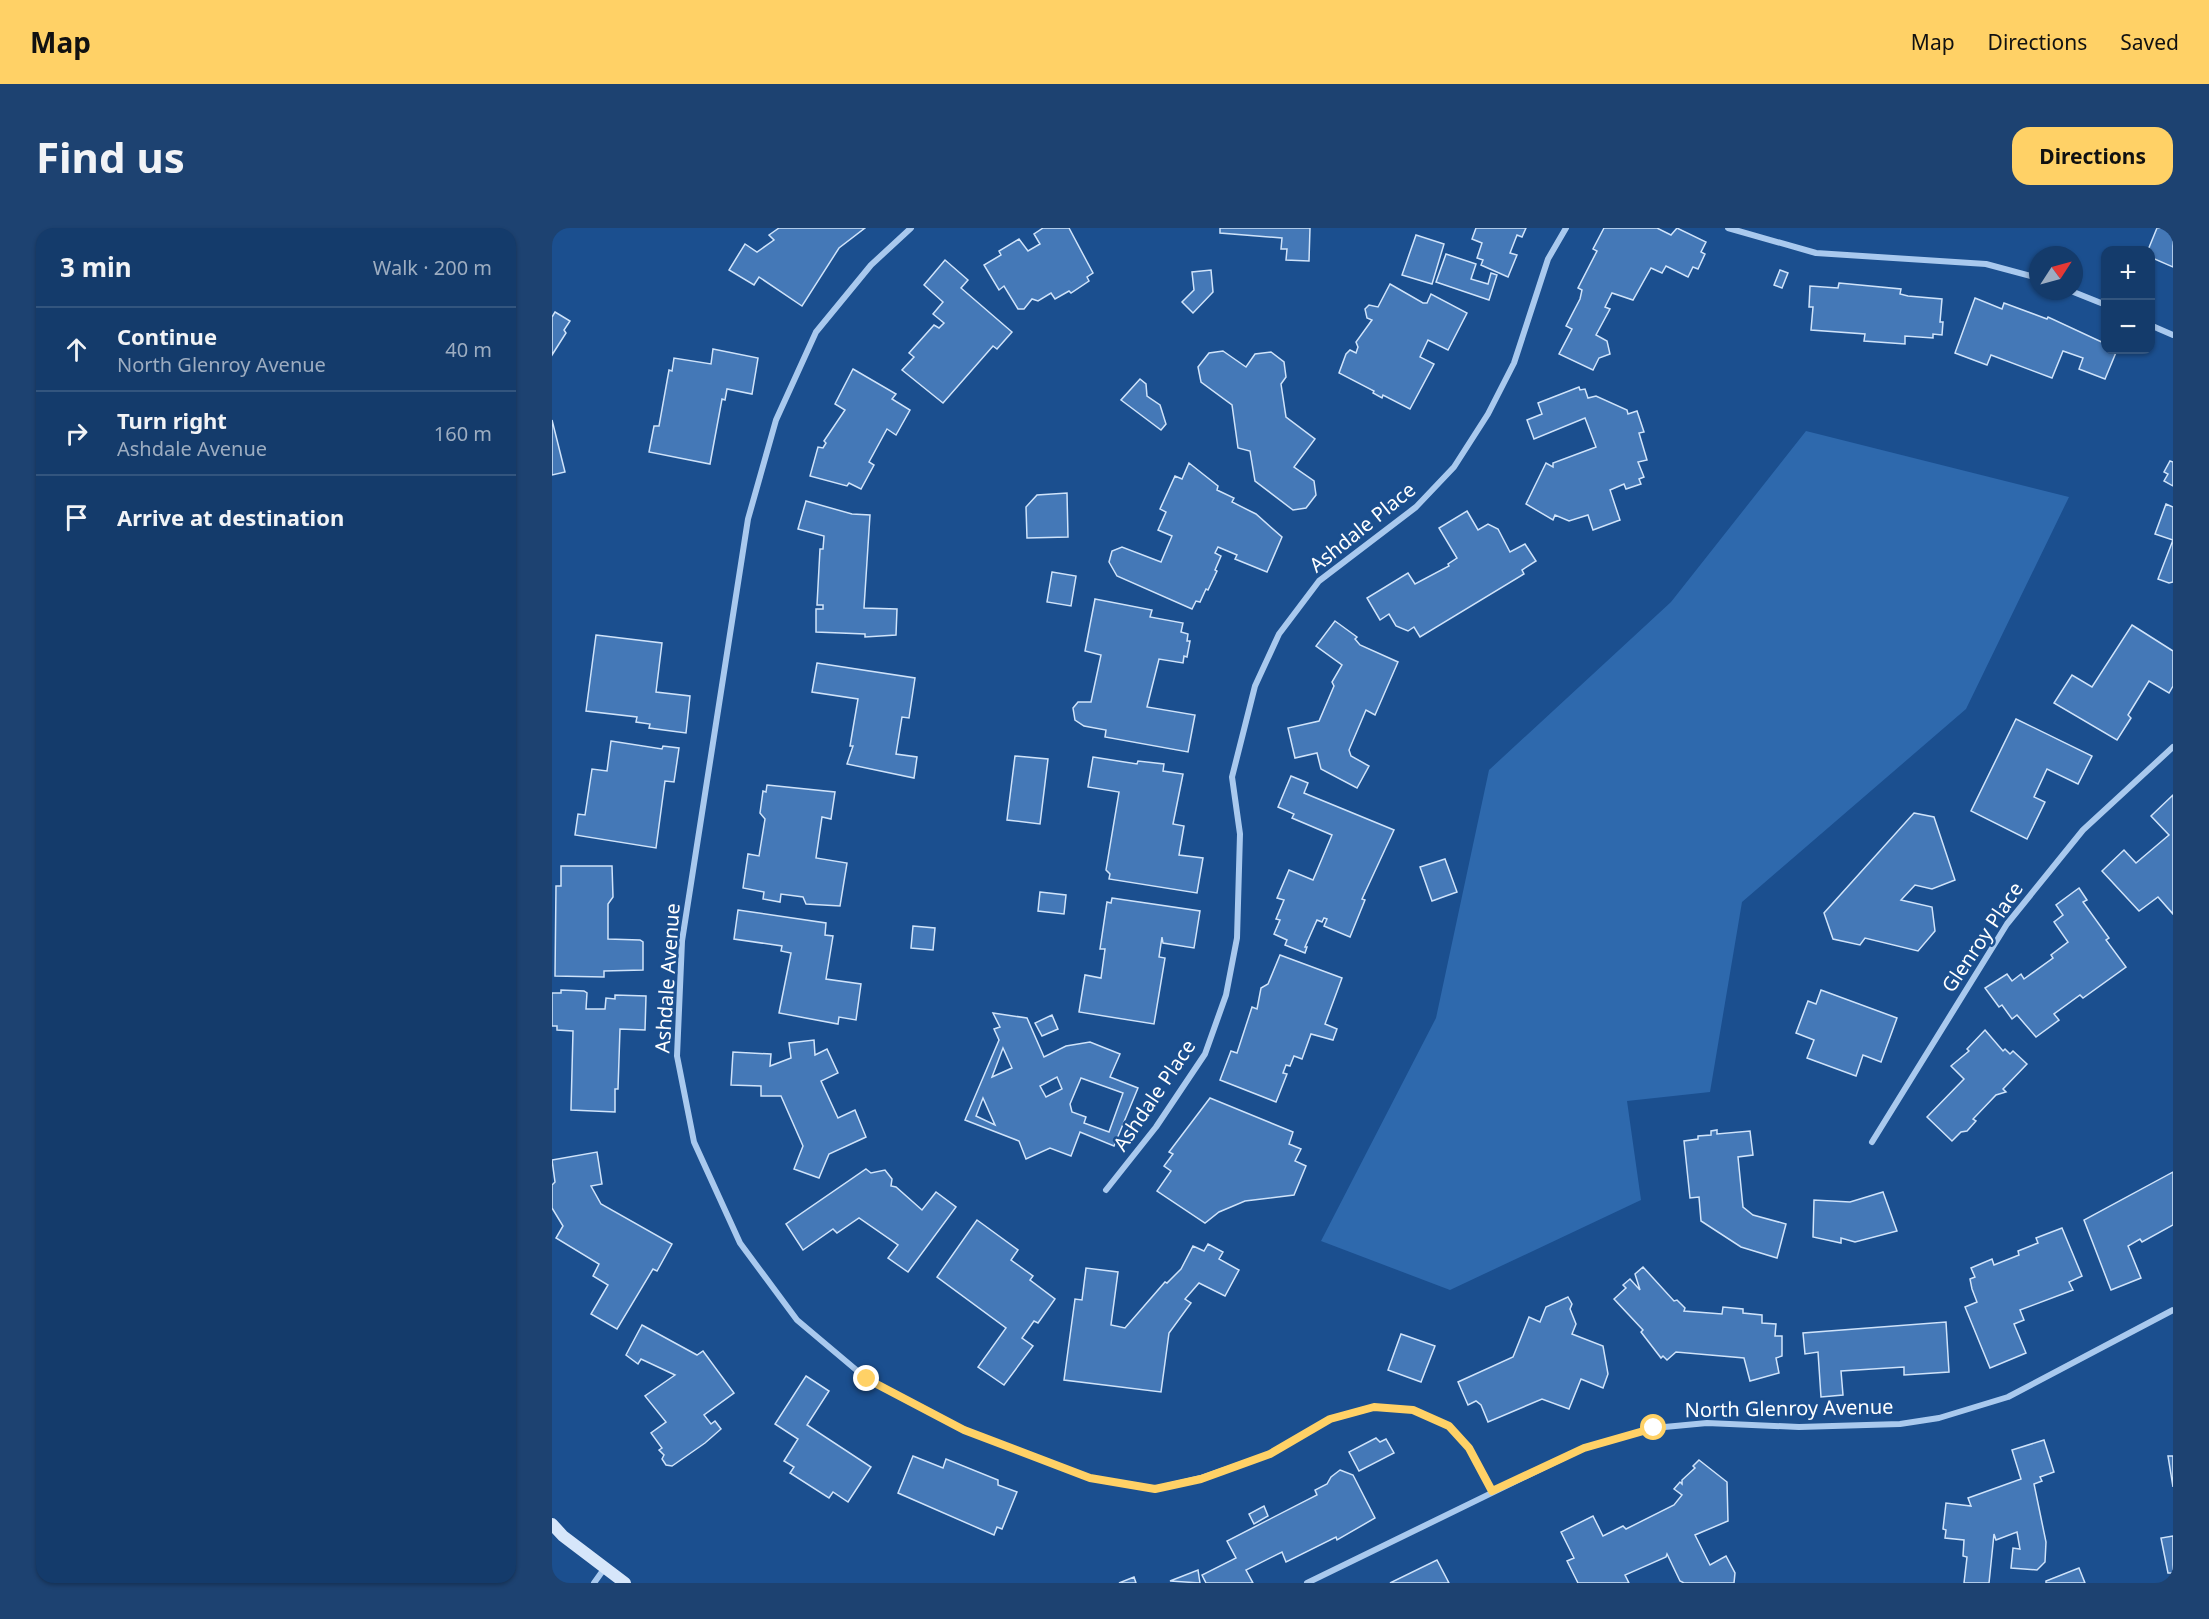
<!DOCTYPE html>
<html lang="en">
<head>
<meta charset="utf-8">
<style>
	body { margin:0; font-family:"Noto Sans",sans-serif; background:#1d4271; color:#f1f3f6 }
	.controls { position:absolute; right:18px; top:18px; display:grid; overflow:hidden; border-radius:12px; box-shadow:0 2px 4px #0004 }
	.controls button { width:54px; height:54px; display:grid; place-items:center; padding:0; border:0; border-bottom:2px solid #33557e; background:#143b6b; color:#f1f3f6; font:30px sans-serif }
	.compass { position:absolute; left:1477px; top:18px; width:54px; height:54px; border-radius:50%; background:#143b6b; box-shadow:0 2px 4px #0004; rotate:54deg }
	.stop { position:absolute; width:18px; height:18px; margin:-14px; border:4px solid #ffd166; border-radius:50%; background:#fff }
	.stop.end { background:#ffd166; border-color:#fff; box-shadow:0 2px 6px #0008 }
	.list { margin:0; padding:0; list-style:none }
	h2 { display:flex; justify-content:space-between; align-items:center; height:78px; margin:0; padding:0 24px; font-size:26px }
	h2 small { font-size:20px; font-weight:400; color:#9dadc1 }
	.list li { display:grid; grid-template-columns:39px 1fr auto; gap:18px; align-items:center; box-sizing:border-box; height:84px; padding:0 24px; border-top:2px solid #33557e }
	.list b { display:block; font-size:22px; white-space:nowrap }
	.list p { margin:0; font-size:20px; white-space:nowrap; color:#9dadc1 }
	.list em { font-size:20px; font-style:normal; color:#9dadc1 }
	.icon { flex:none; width:33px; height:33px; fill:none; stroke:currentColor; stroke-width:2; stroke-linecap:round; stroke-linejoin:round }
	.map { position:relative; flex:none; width:1621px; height:1355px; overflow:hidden; border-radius:18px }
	header { display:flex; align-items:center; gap:36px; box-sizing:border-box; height:84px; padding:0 30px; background:#ffd166; color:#111 }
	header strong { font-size:28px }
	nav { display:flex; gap:33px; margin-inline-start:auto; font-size:21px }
	.intro { display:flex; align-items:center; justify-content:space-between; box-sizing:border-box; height:144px; padding:0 36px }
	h1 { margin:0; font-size:42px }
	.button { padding:15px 27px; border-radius:18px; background:#ffd166; color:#111; font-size:21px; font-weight:700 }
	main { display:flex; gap:36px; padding:0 36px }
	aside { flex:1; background:#143b6b; border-radius:18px; box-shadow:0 2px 4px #0004 }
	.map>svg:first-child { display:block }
	.green { fill:#2e69ad }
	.building { fill:#4478b7; stroke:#cfe3fa; stroke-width:1.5; fill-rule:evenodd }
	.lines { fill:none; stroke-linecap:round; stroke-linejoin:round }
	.street { stroke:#a9c9ee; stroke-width:6 }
	.secondary { stroke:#d6e6fa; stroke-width:12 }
	.route { stroke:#ffd166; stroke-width:8 }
	.labels { text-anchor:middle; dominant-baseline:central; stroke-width:5; stroke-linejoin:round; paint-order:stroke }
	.street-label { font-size:20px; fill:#fff; stroke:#1b4f8f }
</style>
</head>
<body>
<header>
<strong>Map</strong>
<nav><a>Map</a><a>Directions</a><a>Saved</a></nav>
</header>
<div class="intro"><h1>Find us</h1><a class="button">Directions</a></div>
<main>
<aside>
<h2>3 min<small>Walk · 200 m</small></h2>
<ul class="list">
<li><svg class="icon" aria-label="ahead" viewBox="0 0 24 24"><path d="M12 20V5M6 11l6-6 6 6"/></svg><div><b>Continue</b><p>North Glenroy Avenue</p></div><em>40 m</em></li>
<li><svg class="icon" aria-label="right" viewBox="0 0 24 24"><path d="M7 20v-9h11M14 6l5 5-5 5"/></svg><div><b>Turn right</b><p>Ashdale Avenue</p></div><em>160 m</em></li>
<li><svg class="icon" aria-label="arrive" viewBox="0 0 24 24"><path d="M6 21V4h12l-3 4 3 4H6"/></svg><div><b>Arrive at destination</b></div></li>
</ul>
</aside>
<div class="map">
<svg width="1621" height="1355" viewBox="0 0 1621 1355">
	<rect width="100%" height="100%" fill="#1b4f8f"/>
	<path class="green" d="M1254,203L1517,269L1414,481L1190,674L1158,864L1075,873L1089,972L898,1062L769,1013L884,790L937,542L1119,374Z"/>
	<g class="building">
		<path d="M227,0H313L287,20L250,78L207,49L202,57L177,42L193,16L205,24L222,12L217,7Z"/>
		<path d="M491,0H517L541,45L535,49L537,53L519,65L517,63L503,71L499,65L486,73L480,71L472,81H466L452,58L447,62L432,37L449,27L447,23L467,11L476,23L488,16L482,6Z"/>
		<path d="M668,0H758L757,33L734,32L735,21H729L730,10L668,5Z"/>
		<path d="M924,0H974L970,9L965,7L958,25L965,27L956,49L929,37L931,32L925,30L930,15L920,11Z"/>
		<path d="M1052,0H1105L1119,7L1125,0L1154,14L1149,24L1153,26L1146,41L1141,39L1136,49L1114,38L1110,45L1099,40L1081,72L1060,65L1053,79L1058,81L1044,107L1055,113L1058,126L1047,130L1041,142L1007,126L1020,101L1014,98L1028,71L1030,62L1026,60L1045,23L1041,21Z"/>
		<path d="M1605,0H1621V39L1598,29V22H1596Z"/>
		<path d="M864,7L892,16L880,56L850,47Z"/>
		<path d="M894,26L924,36L919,51L936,56L939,45L945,47L937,72L884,54Z"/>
		<path d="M393,32L416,52L409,60L460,104L445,121L441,118L391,175L350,142L362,129L357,125L382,97L387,100L392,95L381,86L391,74L372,57Z"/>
		<path d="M659,42L661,64L641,85L630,74L642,62L640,44Z"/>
		<path d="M1228,42L1236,45L1230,60L1222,57Z"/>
		<path d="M1287,55L1349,61L1348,66L1356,68L1390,71L1388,94H1391L1390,107L1381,106V110L1353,108V116L1312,113L1313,106L1259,102L1261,79H1257L1258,58L1286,60Z"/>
		<path d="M838,56L871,75H875L879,66L915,85L896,122L876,112L868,129L882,136L858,181L831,167L830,170L821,165L822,163L787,145L794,126L798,122L804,125L806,119L804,114L820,92L815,90L813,81L817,77L826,79Z"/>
		<path d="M1423,70L1450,81L1452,75L1495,91L1496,89L1554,116V122H1565L1553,151L1527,141L1531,130L1511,123L1500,150L1439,127L1435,137L1403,125Z"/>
		<path d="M3,84L18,93L12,102L14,105L0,127V89Z"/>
		<path d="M161,121L206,130L200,166L175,161L173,172L170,171L158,236L97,224L102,198H107L117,142L120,143L122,130L159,136Z"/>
		<path d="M671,123L694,139L703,126L719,124L732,134L734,149L729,156L734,189L763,211L742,239L762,253L764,267L754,280L741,282L703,253L698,223L686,220L680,177L649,154L646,139L657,125Z"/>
		<path d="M301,141L344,166L340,171L358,182L344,207L335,201L317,234L322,237L309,261L297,255L295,258L258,248L266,219L271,220L274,215L272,213L293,182L283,176Z"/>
		<path d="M588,151L594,156L595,168L608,177L614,196L609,202L569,172Z"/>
		<path d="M1027,159L1028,162L1033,161L1036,170L1044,168L1075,182L1076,186L1085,183L1092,204L1087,205L1095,232L1086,234L1092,249L1087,251L1089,256L1074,261L1072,256L1058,262L1068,292L1041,302L1036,287L1017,293L1003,287L1001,292L974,276L994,235L1001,239V235L1044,219L1033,190L982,211L975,192L990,186L986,175Z"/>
		<path d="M0,192L13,244L0,247Z"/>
		<path d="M1618,233L1621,234V258L1612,253L1616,246L1612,244Z"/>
		<path d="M637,235L666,258L665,262L682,270L680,274L704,286L730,309L715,344L683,331L685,327L666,319L663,325L669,328L663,342L665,343L656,362L654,361L648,374L644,373L640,381L565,348L557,334L560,323L570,319L609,334L620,308L606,302L614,284L608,281L623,248L630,251Z"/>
		<path d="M515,265L516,309L475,310L474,279L485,267Z"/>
		<path d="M254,273L300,286L318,287L312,380L345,381L344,407L313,409V406L264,404V381H271V377H265L268,321H271L272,308L246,301Z"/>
		<path d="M1614,276L1621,279V354L1617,355L1606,351L1621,312L1603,306Z"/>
		<path d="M915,283L926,302L936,296L946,301L958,324L973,316L984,333L970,342L972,346L868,409L862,399L856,403L844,398L837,386L828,392L815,370L856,345L863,356L897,338L896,336L905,330L887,300Z"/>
		<path d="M500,344L524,348L519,378L495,374Z"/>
		<path d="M543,371L600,382L598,389L631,395L629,404L636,406L635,413H638L635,429L632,428L631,435L607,431L595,479L643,487L636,524L553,509L554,502L532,498L523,492L521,480L526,474H539L549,427L533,423Z"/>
		<path d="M783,393L805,409L803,411L808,417L846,434L823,487L814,482L797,522L799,528L817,538L805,560L769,541L765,525L743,530L736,500L767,493L782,458L780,454L790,437L764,418Z"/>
		<path d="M1580,397L1621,423V458L1617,465L1597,453L1576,487L1579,490L1565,512L1502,475L1520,447L1540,459Z"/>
		<path d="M44,407L110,415L104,464L138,468L134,505L97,500L98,496L84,494L85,489L34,483Z"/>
		<path d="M265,435L363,450L357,490L350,489L344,526L365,529L362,550L295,536L301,518H298L306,471L260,464Z"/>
		<path d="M1464,491L1540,528L1526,556L1495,541L1482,569L1493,574L1475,611L1419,583Z"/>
		<path d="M59,513L110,521L111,518L127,520L122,554L113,553L104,620L23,607L26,586L33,587L40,541L55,543Z"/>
		<path d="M463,528L496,531L488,596L455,592Z"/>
		<path d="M541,529L585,536L586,533L612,536L611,543L631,546L621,596L632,598L627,627L651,630L645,665L557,651L558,646L554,642L567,564L536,559Z"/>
		<path d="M739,548L756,555L752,565L842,602L810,671L813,672L798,709L772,698L775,691L772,690L770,694L765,692L753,719H755L753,725L733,717L735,712L722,706L728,692L724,691L732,672L725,670L737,642L761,652L780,607L740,590L742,586L726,579Z"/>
		<path d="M215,557L283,564L279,591L270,589L264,630L295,635L288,678L254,676L251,669L229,666L228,674L211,671L212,664L191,660L196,626L207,628L213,591L208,585L211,563L214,564Z"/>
		<path d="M1621,567V686L1606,669L1587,683L1550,643L1572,622L1584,635L1617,607L1599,588Z"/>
		<path d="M1362,585L1382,589L1403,652L1380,661L1363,657L1349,672L1380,679L1383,703L1366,723L1313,710L1308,717L1281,711L1272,685Z"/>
		<path d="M893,631L905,664L880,673L868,639Z"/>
		<path d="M9,638H60L61,669L56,676V711L88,712L91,714V742L52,743V749L3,748L4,658H9Z"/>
		<path d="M1527,660L1535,672L1531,674L1557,710L1554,712L1574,739L1531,770L1528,767L1502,786L1507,792L1484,809L1465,787L1460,791L1450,777L1447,779L1433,760L1455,746L1460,753L1469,746L1472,751L1501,730L1499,727L1516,714L1502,694L1511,687L1504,677Z"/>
		<path d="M488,664L514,667L512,686L486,683Z"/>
		<path d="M560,670L648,683L642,720L611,715L610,709L607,729L613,730L602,796L527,784L533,747L549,750L553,721H548L555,674L559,675Z"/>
		<path d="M186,682L274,695L273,707L281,708L274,751L309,756L304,792L287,789L286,796L227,785L239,725L229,723L230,718L182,711Z"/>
		<path d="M361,698L383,700L381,722L359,720Z"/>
		<path d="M728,727L790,750L773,796L785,801L781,812L759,806L750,831L742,828L738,838L734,837L731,845L735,846L724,874L668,852L679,823L685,825L700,779L705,781L709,760L716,756Z"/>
		<path d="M9,762L32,763L35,765L34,781H53L54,770L63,771V767L94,768L93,802L68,801L66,861H63V884L19,882L21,803L5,802V798H0V765H9Z"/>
		<path d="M1269,762L1345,790L1329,834L1311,827L1304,848L1255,830L1262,812L1244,805L1256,773L1264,776Z"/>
		<path d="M441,785L475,790L492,829L514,818L538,814L568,826L558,849L586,860L562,918L528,904L519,928L498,920L474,931L467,913L413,892L447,812L442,801L448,799ZM451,820L460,840L440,849ZM505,849L510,861L494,869L488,858ZM529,850L571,865L557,904L532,895L534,889L520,884L518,876ZM431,870L443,897L424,888Z"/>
		<path d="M500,787L506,801L490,808L483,795Z"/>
		<path d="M1433,802L1451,823L1453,821L1458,826L1461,823L1475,836L1451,861L1454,864L1444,867L1421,891L1424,893L1415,903L1409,904L1400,913L1375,889L1412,851L1399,838L1417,823L1415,821Z"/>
		<path d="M262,812L263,827L275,821L286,845L269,853L286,890L303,882L314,909L277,926L267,950L242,941L251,918L229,868H209V858L179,857L181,824L219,826L218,838L239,830L237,815Z"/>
		<path d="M658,870L741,904L737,916L749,921L743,933L754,938L742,967L693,973L667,984L653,995L605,963L619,943L612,938L621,926L617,924Z"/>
		<path d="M1165,902V906L1198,903L1201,927L1186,929L1191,979L1201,987L1234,996L1225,1030L1189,1019L1149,993L1147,969L1138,970L1132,913L1146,911V908L1159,907V903Z"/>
		<path d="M45,924L50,956L39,958L49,976L120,1016L105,1043L101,1041L65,1101L39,1086L56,1057L41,1048L47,1036L4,1010L11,998L0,980V957L3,954L0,932Z"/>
		<path d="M314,941L319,945L333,942L340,951L339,958L344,959L370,982L384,964L404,979L356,1044L336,1030L346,1017L307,990L285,1005L281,1001L251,1022L234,996Z"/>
		<path d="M1621,944V997L1590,1014L1588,1011L1576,1018L1589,1050L1559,1062L1532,992Z"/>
		<path d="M1331,964L1345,1003L1303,1014L1289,1010V1015L1261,1009L1262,972L1298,974Z"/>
		<path d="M425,992L466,1022L459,1032L481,1048L478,1052L503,1071L486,1095L482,1093L470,1110L481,1118L452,1157L426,1139L454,1100L385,1049Z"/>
		<path d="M1510,1000L1530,1048L1517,1054L1521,1062L1468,1082L1472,1092L1462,1096L1474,1125L1438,1140L1413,1079L1425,1074L1420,1061L1418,1051L1423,1049L1419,1040L1440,1031L1442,1037L1467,1027L1466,1023L1486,1015L1484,1010Z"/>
		<path d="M656,1016L671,1024L667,1031L687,1042L673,1068L647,1055L633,1071L639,1075L617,1105L609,1164L512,1152L523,1071L530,1072L534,1040L566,1044L559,1097L573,1100L613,1054L615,1055L629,1041L641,1018L652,1023Z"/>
		<path d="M1091,1039L1122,1073L1125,1072L1133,1080L1132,1083L1170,1086L1171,1079L1191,1081V1085L1210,1087V1095L1224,1096L1223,1108H1230V1128L1224,1130L1227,1145L1198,1153L1192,1130L1124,1124L1115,1132L1111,1128L1109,1130L1089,1104L1091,1102L1062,1071L1074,1060L1071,1057L1078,1051L1088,1062L1083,1046Z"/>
		<path d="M1016,1069L1020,1076L1018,1081L1024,1096L1020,1106L1051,1118L1056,1146L1051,1160L1029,1151L1017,1181L990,1171L936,1194L929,1177L924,1173L916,1177L906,1154L961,1129L977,1089L988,1094L994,1079Z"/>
		<path d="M1394,1094L1397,1144L1352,1147V1139L1289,1143L1291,1167L1269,1169L1266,1124L1253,1126L1251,1105Z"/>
		<path d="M90,1097L145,1127L151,1123L182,1165L152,1187L159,1196L163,1193L169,1201L153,1215L120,1238L114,1237L110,1231L112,1227L107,1222L110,1220L99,1205L114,1194L93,1168L123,1147L89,1131L86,1136L74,1127Z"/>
		<path d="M849,1106L883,1118L869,1154L836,1142Z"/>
		<path d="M254,1148L277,1163L255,1197L319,1239L296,1274L281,1264L277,1270L238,1245L242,1239L232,1233L246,1211L223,1196Z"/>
		<path d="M824,1210L828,1214L834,1211L842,1225L807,1243L797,1224Z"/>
		<path d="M1492,1212L1502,1244L1488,1249L1490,1253L1482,1256L1494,1314L1493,1334L1485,1342L1459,1340L1461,1320L1468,1321L1465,1304L1444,1312L1442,1306L1437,1355H1412L1415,1329L1411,1328L1412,1312L1393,1310L1394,1302L1391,1301L1394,1275L1419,1278L1416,1270L1469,1251L1460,1222Z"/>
		<path d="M361,1228L391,1240L394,1231L446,1252V1257L465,1264L450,1301L445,1299L442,1307L346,1265Z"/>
		<path d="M1616,1228H1621V1259Z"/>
		<path d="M1147,1232L1175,1254L1176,1293L1143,1307L1158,1337L1174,1328L1183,1345L1182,1355H1132L1128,1353L1115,1326L1114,1329L1073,1347L1077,1355H1026L1015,1333L1022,1330L1009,1304L1041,1288L1051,1308L1071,1298L1074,1301L1122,1277L1130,1267L1122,1261L1128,1254L1130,1256V1252L1143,1240L1141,1238Z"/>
		<path d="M788,1242L801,1247L823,1290L785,1312L784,1309L734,1334L730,1324L694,1342L701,1355H654L650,1347L684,1330L675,1313L765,1267L763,1262L775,1256L779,1249Z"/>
		<path d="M712,1278L716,1288L702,1296L697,1286Z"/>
		<path d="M1621,1308V1345H1616L1609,1310Z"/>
		<path d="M885,1332L897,1355H838Z"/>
		<path d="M1527,1340L1533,1355H1494V1353Z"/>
		<path d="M646,1342L648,1355L618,1353Z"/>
		<path d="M582,1349L584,1355H567Z"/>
	</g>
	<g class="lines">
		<g class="street">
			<path d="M359,0L319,37L264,104L224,192L196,291L130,713L125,828L142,914L188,1015L245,1092L315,1151L412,1202L538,1250L603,1261L649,1250L718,1226L778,1191L822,1179L861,1182L897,1198L917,1220L940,1263"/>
			<path d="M1176,0L1264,25L1434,36L1486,50"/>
			<path d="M1519,63L1554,77"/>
			<path d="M1598,97L1621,107"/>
			<path d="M1320,914L1455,696L1531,602L1621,519"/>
			<path d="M554,962L604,899L653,826L674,767L685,710L688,606L680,549L703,458L727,406L767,353L864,279L902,239L936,186L962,135L996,31L1014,0"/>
			<path d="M42,1355L52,1341"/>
			<path d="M755,1355L1032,1220L1102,1200L1155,1195L1247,1199L1348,1196L1387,1190L1456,1169L1621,1082"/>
		</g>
		<path class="secondary" d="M0,1296L11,1308L73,1355"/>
	</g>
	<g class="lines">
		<path class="route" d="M315,1151L412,1202L538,1250L603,1261L649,1251L718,1226L778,1191L822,1179L861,1182L897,1198L917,1220L940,1263L1032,1220L1102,1200"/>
	</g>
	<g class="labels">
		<g class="street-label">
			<text transform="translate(810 299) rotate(-39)">Ashdale Place</text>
			<text transform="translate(1430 709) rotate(-56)">Glenroy Place</text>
			<text transform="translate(115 750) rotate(-86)">Ashdale Avenue</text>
			<text transform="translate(602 867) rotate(-56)">Ashdale Place</text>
			<text transform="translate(1237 1180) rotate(-1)">North Glenroy Avenue</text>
		</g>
	</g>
</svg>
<div class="controls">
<button>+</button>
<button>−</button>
</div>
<svg class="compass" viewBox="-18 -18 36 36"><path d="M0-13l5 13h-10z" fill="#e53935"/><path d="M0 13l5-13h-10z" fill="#9dadc1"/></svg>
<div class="stop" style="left:1102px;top:1200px"></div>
<div class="stop end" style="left:315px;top:1151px"></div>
</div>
</main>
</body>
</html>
